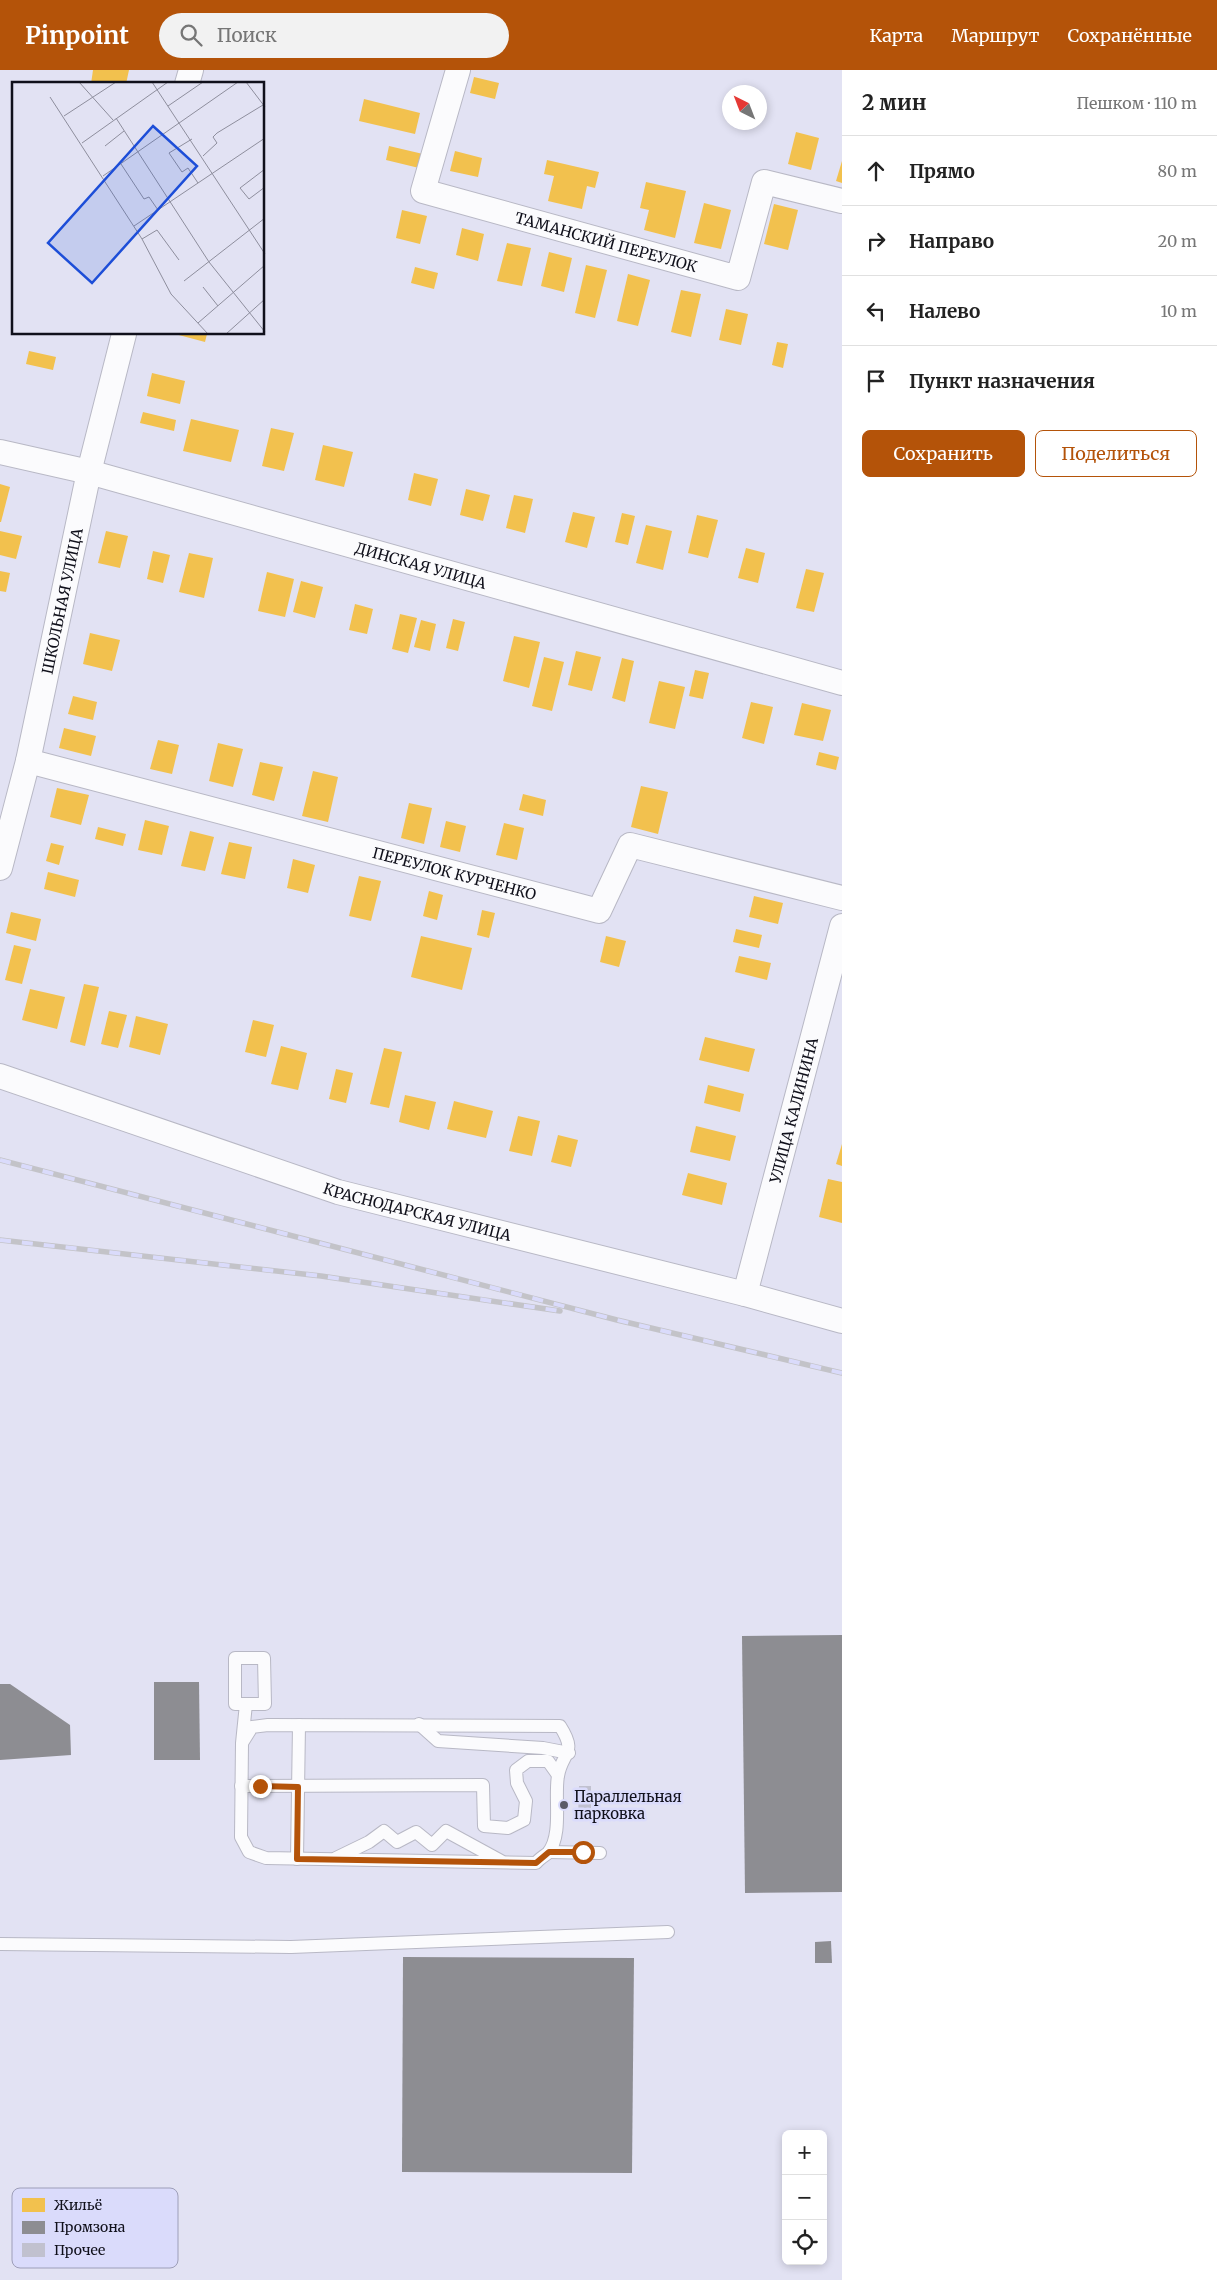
<!DOCTYPE html>
<html lang="ru">
<head>
<meta charset="utf-8">
<style>
	body { margin:0; font-family:Merriweather,serif; background:#f2f2f2; color:#222 }
	.controls { position:absolute; right:15px; bottom:15px; display:grid; overflow:hidden; border-radius:8px; box-shadow:0 2px 8px #0003 }
	.controls button { width:45px; height:45px; display:grid; place-items:center; padding:0; border:0; border-bottom:1px solid #e0e0e0; background:#fff; color:#222; font:25px sans-serif }
	.compass { position:absolute; left:722px; top:15px; width:45px; height:45px; border-radius:50%; background:#fff; box-shadow:0 2px 8px #0003; rotate:318deg }
	.stop { position:absolute; width:15px; height:15px; margin:-11px; border:4px solid #b45309; border-radius:50%; background:#fff }
	.stop.end { background:#b45309; border-color:#fff; box-shadow:0 1px 5px #0008 }
	.list { margin:0; padding:0; list-style:none }
	h2 { display:flex; justify-content:space-between; align-items:center; height:65px; margin:0; padding:0 20px; font-size:21px }
	h2 small { font-size:16px; font-weight:400; color:#767676 }
	.list li { display:grid; grid-template-columns:32px 1fr auto; gap:15px; align-items:center; box-sizing:border-box; height:70px; padding:0 20px; border-top:1px solid #e0e0e0 }
	.list b { display:block; font-size:19px; white-space:nowrap }
	.list em { font-size:16px; font-style:normal; color:#767676 }
	.actions { display:flex; gap:10px; padding:15px 20px }
	.actions a { flex:1; padding:11px 0; border:1px solid #b45309; border-radius:8px; text-align:center; font-size:18px; color:#b45309 }
	.actions .main { background:#b45309; color:#fff }
	.icon { flex:none; width:28px; height:28px; fill:none; stroke:currentColor; stroke-width:2; stroke-linecap:round; stroke-linejoin:round }
	.map { position:relative; flex:none; width:842px; height:2210px; overflow:hidden }
	header { display:flex; align-items:center; gap:30px; box-sizing:border-box; height:70px; padding:0 25px; background:#b45309; color:#fff }
	header strong { font-size:24px }
	nav { display:flex; gap:28px; margin-inline-start:auto; font-size:18px }
	.search { width:350px; height:45px; background:#f2f2f2; display:flex; align-items:center; gap:12px; box-sizing:border-box; padding:0 18px; border-radius:28px; color:#767676; font-size:19px }
	main { display:flex }
	aside { flex:1; background:#fff }
	.map>svg:first-child { display:block }
	.homes { fill:#f2c14e }
	.industry { fill:#8d8d92 }
	.building { fill:#c1c1cf }
	.lines { fill:none; stroke-linecap:round; stroke-linejoin:round }
	.lane-casing { stroke:#b8b8c5; stroke-width:14 }
	.street-casing { stroke:#b8b8c5; stroke-width:26 }
	.lane { stroke:#fbfbfd; stroke-width:12 }
	.street { stroke:#fbfbfd; stroke-width:24 }
	.rail-casing { stroke:#c3c3c8; stroke-width:5.5 }
	.rail { stroke:#dadbfb; stroke-width:4; stroke-dasharray:11; stroke-linecap:butt }
	.route { stroke:#b45309; stroke-width:6 }
	.poi-dot { fill:#5a5a67; stroke:#dadbfb; stroke-width:2 }
	.labels { text-anchor:middle; dominant-baseline:central; stroke-width:5; stroke-linejoin:round; paint-order:stroke }
	.street-label { font-size:15px; fill:#10101b; stroke:#dadbfb }
	.poi-label { font-size:15px; fill:#10101b; stroke:#dadbfb; text-anchor:start }
	.inset-road { fill:none; stroke:#8e8e9d; stroke-width:1 }
	.view { fill:#1d4ed8; fill-opacity:0.15; stroke:#1d4ed8; stroke-width:2.5 }
	.inset-edge { fill:none; stroke:#10101b; stroke-width:2.5 }
	.key { fill:#dadbfb; stroke:#9d9eb8; stroke-width:1 }
	.key-label { font-size:14px; fill:#10101b }
</style>
</head>
<body>
<header>
<strong>Pinpoint</strong>
<div class="search"><svg class="icon" aria-label="search" viewBox="0 0 24 24"><circle cx="10" cy="10" r="6"/><path d="M15 15l6 6"/></svg>Поиск</div>
<nav><a>Карта</a><a>Маршрут</a><a>Сохранённые</a></nav>
</header>
<main>
<div class="map">
<svg width="842" height="2210" viewBox="0 0 842 2210">
	<rect width="100%" height="100%" fill="#e2e2f3"/>
	<g class="homes">
		<path d="M93,0H129L126,14H91Z"/>
		<path d="M474,7L499,13L495,29L470,23Z"/>
		<path d="M364,29L420,43L415,64L359,51Z"/>
		<path d="M796,62L819,68L811,100L788,94Z"/>
		<path d="M389,76L423,84L419,98L386,90Z"/>
		<path d="M455,81L482,88L478,107L450,101Z"/>
		<path d="M547,90L599,102L595,118L587,116L582,139L548,131L554,106L544,104Z"/>
		<path d="M842,91V113L836,111Z"/>
		<path d="M646,112L686,121L675,168L644,160L649,140L640,138Z"/>
		<path d="M704,133L731,140L721,179L694,173Z"/>
		<path d="M774,134L798,140L788,180L764,174Z"/>
		<path d="M402,140L427,146L420,174L396,168Z"/>
		<path d="M462,158L484,164L478,191L456,185Z"/>
		<path d="M507,173L531,178L522,216L497,211Z"/>
		<path d="M549,182L572,188L564,222L541,216Z"/>
		<path d="M586,195L607,200L595,248L575,243Z"/>
		<path d="M415,197L438,203L434,219L411,213Z"/>
		<path d="M628,204L650,210L638,256L617,251Z"/>
		<path d="M681,220L701,224L691,267L671,262Z"/>
		<path d="M726,239L748,244L741,275L719,270Z"/>
		<path d="M175,264H207L205,272Z"/>
		<path d="M777,272L788,274L783,298L772,295Z"/>
		<path d="M29,281L56,287L53,300L26,294Z"/>
		<path d="M152,303L185,311L180,334L147,326Z"/>
		<path d="M143,342L176,350L174,361L140,353Z"/>
		<path d="M191,349L239,360L231,392L183,381Z"/>
		<path d="M271,358L294,363L284,401L262,396Z"/>
		<path d="M323,375L353,382L344,417L315,410Z"/>
		<path d="M414,403L438,409L431,436L408,430Z"/>
		<path d="M0,414L10,417L1,452H0Z"/>
		<path d="M466,419L490,425L483,451L460,445Z"/>
		<path d="M514,425L533,429L525,463L506,458Z"/>
		<path d="M573,442L595,447L587,478L565,472Z"/>
		<path d="M622,443L635,446L628,475L615,472Z"/>
		<path d="M697,445L718,450L708,488L688,483Z"/>
		<path d="M646,455L672,461L663,500L636,493Z"/>
		<path d="M0,461L22,466L16,489L0,485Z"/>
		<path d="M106,461L128,466L120,498L98,493Z"/>
		<path d="M746,478L765,483L758,513L738,508Z"/>
		<path d="M153,481L170,485L163,513L147,509Z"/>
		<path d="M189,483L213,488L204,528L179,522Z"/>
		<path d="M806,499L824,503L814,542L796,538Z"/>
		<path d="M0,501L10,503L6,522L0,521Z"/>
		<path d="M267,502L294,509L285,547L258,541Z"/>
		<path d="M301,511L323,517L315,548L293,542Z"/>
		<path d="M355,534L373,539L367,564L349,560Z"/>
		<path d="M400,544L417,548L408,583L392,579Z"/>
		<path d="M453,549L465,552L458,581L446,578Z"/>
		<path d="M421,550L436,554L430,581L414,577Z"/>
		<path d="M90,563L120,570L112,601L83,594Z"/>
		<path d="M514,566L540,572L529,618L503,611Z"/>
		<path d="M576,581L601,587L592,621L568,615Z"/>
		<path d="M544,587L564,592L552,641L532,636Z"/>
		<path d="M622,588L634,591L625,632L612,628Z"/>
		<path d="M695,600L709,603L703,629L689,626Z"/>
		<path d="M659,611L685,617L675,659L649,653Z"/>
		<path d="M73,626L97,632L93,650L68,644Z"/>
		<path d="M751,632L773,637L764,674L742,668Z"/>
		<path d="M802,633L831,640L823,671L794,665Z"/>
		<path d="M64,658L96,666L91,686L59,678Z"/>
		<path d="M158,670L179,675L172,704L150,699Z"/>
		<path d="M218,673L243,679L233,717L209,711Z"/>
		<path d="M819,682L839,687L836,700L816,695Z"/>
		<path d="M260,692L283,697L274,731L252,725Z"/>
		<path d="M313,701L338,707L328,752L302,746Z"/>
		<path d="M641,716L668,722L658,764L631,757Z"/>
		<path d="M57,718L89,725L81,755L50,747Z"/>
		<path d="M523,724L546,730L543,746L519,740Z"/>
		<path d="M409,733L432,738L424,774L401,768Z"/>
		<path d="M145,750L169,756L162,785L138,780Z"/>
		<path d="M446,751L466,756L460,782L440,777Z"/>
		<path d="M504,753L524,758L517,790L496,785Z"/>
		<path d="M98,757L126,764L123,776L95,769Z"/>
		<path d="M190,761L214,767L205,801L181,796Z"/>
		<path d="M229,772L252,777L245,809L221,804Z"/>
		<path d="M51,773L64,776L59,795L46,791Z"/>
		<path d="M293,789L315,795L308,823L287,818Z"/>
		<path d="M48,802L79,810L75,827L44,819Z"/>
		<path d="M359,806L381,811L371,851L349,846Z"/>
		<path d="M429,821L443,825L437,850L423,846Z"/>
		<path d="M754,826L783,833L778,854L749,847Z"/>
		<path d="M482,840L495,843L489,868L477,865Z"/>
		<path d="M11,842L41,849L36,871L6,863Z"/>
		<path d="M736,859L762,865L759,878L733,872Z"/>
		<path d="M421,866L472,878L462,920L411,907Z"/>
		<path d="M606,866L626,871L619,897L600,892Z"/>
		<path d="M14,875L31,879L22,914L5,910Z"/>
		<path d="M739,886L771,893L767,910L735,902Z"/>
		<path d="M84,914L99,917L85,976L70,972Z"/>
		<path d="M30,919L65,927L57,959L22,950Z"/>
		<path d="M109,941L127,945L118,978L101,974Z"/>
		<path d="M136,946L168,954L160,985L129,977Z"/>
		<path d="M253,950L274,955L266,987L245,982Z"/>
		<path d="M705,967L755,979L749,1002L699,990Z"/>
		<path d="M281,976L307,983L298,1020L271,1014Z"/>
		<path d="M384,978L402,982L389,1038L370,1034Z"/>
		<path d="M336,999L353,1003L346,1033L329,1029Z"/>
		<path d="M708,1015L744,1024L740,1042L704,1033Z"/>
		<path d="M405,1025L436,1032L429,1060L399,1052Z"/>
		<path d="M454,1031L493,1041L486,1068L447,1059Z"/>
		<path d="M518,1046L540,1051L532,1086L509,1081Z"/>
		<path d="M696,1056L736,1066L730,1091L690,1082Z"/>
		<path d="M558,1065L578,1070L571,1097L551,1092Z"/>
		<path d="M842,1074V1096L836,1094Z"/>
		<path d="M688,1103L727,1113L722,1135L682,1125Z"/>
		<path d="M828,1109L842,1112V1153L819,1147Z"/>
	</g>
	<g class="industry">
		<path d="M842,1565V1822L745,1823L742,1566Z"/>
		<path d="M154,1612H199L200,1690H154Z"/>
		<path d="M0,1614H10L70,1655L71,1685L0,1690Z"/>
		<path d="M831,1871L832,1893H815V1872Z"/>
		<path d="M403,1887L634,1888L632,2103L402,2102Z"/>
	</g>
	<path class="building" d="M579,1716H591V1751H578Z"/>
	<g class="lines">
		<defs>
			<g id="lane">
				<path d="M235,1588H264L265,1634H235Z"/>
				<path d="M419,1654L438,1671L543,1678L569,1683"/>
				<path d="M242,1673L252,1657L268,1655L560,1656C578,1684 562,1682 558,1706C554,1727 563,1765 548,1783C544,1786 539,1789 536,1793L266,1788L249,1782L241,1767L242,1673L246,1634"/>
				<path d="M241,1716L483,1715L484,1756L508,1758L524,1750L526,1731L517,1713L516,1700L528,1691H548L558,1705"/>
				<path d="M549,1782L600,1783"/>
				<path d="M336,1788L369,1772L384,1761L397,1772L416,1762L432,1775L446,1761L501,1791"/>
				<path d="M297,1789L299,1655"/>
				<path d="M0,1874L291,1877L668,1862"/>
			</g>
			<g id="street">
				<path id="s1" d="M458,0L423,121L738,208L764,112L842,131"/>
				<path d="M187,14L191,0"/>
				<path id="s2" d="M0,382L89,402L842,613"/>
				<path id="s3" d="M28,691L599,841L630,775L842,828"/>
				<path id="s4" d="M0,798L28,691L89,402L124,264"/>
				<path id="s5" d="M0,1006L338,1122L745,1224L842,1251"/>
				<path id="s6" d="M745,1224L842,856"/>
			</g>
		</defs>
		<use href="#lane" class="lane-casing"/>
		<use href="#street" class="street-casing"/>
		<use href="#lane" class="lane"/>
		<use href="#street" class="street"/>
		<defs>
			<g id="rail">
				<path d="M0,1090L617,1250L842,1303"/>
				<path d="M0,1170L321,1206L560,1241"/>
			</g>
		</defs>
		<use href="#rail" class="rail-casing"/>
		<use href="#rail" class="rail"/>
	</g>
	<g class="lines">
		<path class="route" d="M260,1716L298,1717L297,1789L536,1793L549,1782H583"/>
	</g>
	<circle class="poi-dot" cx="564" cy="1735" r="5"/>
	<g class="labels">
		<g class="street-label">
			<text stroke="none"><textPath href="#s1" startOffset="316">ТАМАНСКИЙ ПЕРЕУЛОК</textPath></text>
			<text stroke="none"><textPath href="#s2" startOffset="436">ДИНСКАЯ УЛИЦА</textPath></text>
			<text stroke="none"><textPath href="#s4" startOffset="274">ШКОЛЬНАЯ УЛИЦА</textPath></text>
			<text stroke="none"><textPath href="#s3" startOffset="441">ПЕРЕУЛОК КУРЧЕНКО</textPath></text>
			<text stroke="none"><textPath href="#s6" startOffset="190">УЛИЦА КАЛИНИНА</textPath></text>
			<text stroke="none"><textPath href="#s5" startOffset="439">КРАСНОДАРСКАЯ УЛИЦА</textPath></text>
		</g>
		<g class="poi-label">
			<text x="574" y="1726">Параллельная<tspan x="574" dy="17">парковка</tspan></text>
		</g>
	</g>
	<g transform="translate(12 12)">
		<rect width="252" height="252" fill="#e2e2f3"/>
		<path class="inset-road" d="M67,0L101,38M140,0L253,172M234,0L253,25M38,15L130,157L159,212L196,252M156,24L191,0M52,34L104,0M104,36L197,180L253,250M180,57L157,71L170,90L176,86L186,101M70,61L156,0M93,64L112,49M191,74L205,61L201,55L205,51L251,23M109,82L132,117L137,115L146,128M253,87L228,106L237,117L253,105M91,94L226,0M122,144L253,56M130,157L145,148L167,178M172,199L253,136M191,205L206,224M186,241L253,183M214,252L253,217"/>
		<path class="view" d="M141,44L185,84L80,201L36,161Z"/>
		<rect width="252" height="252" class="inset-edge"/>
	</g>
	<rect x="12" y="2118" width="166" height="80" rx="8" class="key"/>
	<rect x="22" y="2128" width="23" height="14" fill="#f2c14e"/>
	<rect x="22" y="2151" width="23" height="13" fill="#8d8d92"/>
	<rect x="22" y="2173" width="23" height="14" fill="#c1c1cf"/>
	<g class="key-label">
		<text x="54" y="2140">Жильё</text>
		<text x="54" y="2162">Промзона</text>
		<text x="54" y="2185">Прочее</text>
	</g>
</svg>
<div class="controls">
<button>+</button>
<button>−</button>
<button><svg class="icon" aria-label="locate" viewBox="0 0 24 24"><circle cx="12" cy="12" r="6"/><path d="M12 2v4M12 18v4M2 12h4M18 12h4"/></svg></button>
</div>
<svg class="compass" viewBox="-18 -18 36 36"><path d="M0-13l5 13h-10z" fill="#e53935"/><path d="M0 13l5-13h-10z" fill="#767676"/></svg>
<div class="stop" style="left:583px;top:1782px"></div>
<div class="stop end" style="left:260px;top:1716px"></div>
</div>
<aside>
<h2>2 мин<small>Пешком · 110 m</small></h2>
<ul class="list">
<li><svg class="icon" aria-label="ahead" viewBox="0 0 24 24"><path d="M12 20V5M6 11l6-6 6 6"/></svg><div><b>Прямо</b></div><em>80 m</em></li>
<li><svg class="icon" aria-label="right" viewBox="0 0 24 24"><path d="M7 20v-9h11M14 6l5 5-5 5"/></svg><div><b>Направо</b></div><em>20 m</em></li>
<li><svg class="icon" aria-label="left" viewBox="0 0 24 24"><path d="M17 20v-9H6M10 6l-5 5 5 5"/></svg><div><b>Налево</b></div><em>10 m</em></li>
<li><svg class="icon" aria-label="arrive" viewBox="0 0 24 24"><path d="M6 21V4h12l-3 4 3 4H6"/></svg><div><b>Пункт назначения</b></div></li>
</ul>
<div class="actions"><a class="main">Сохранить</a><a>Поделиться</a></div>
</aside>
</main>
</body>
</html>
